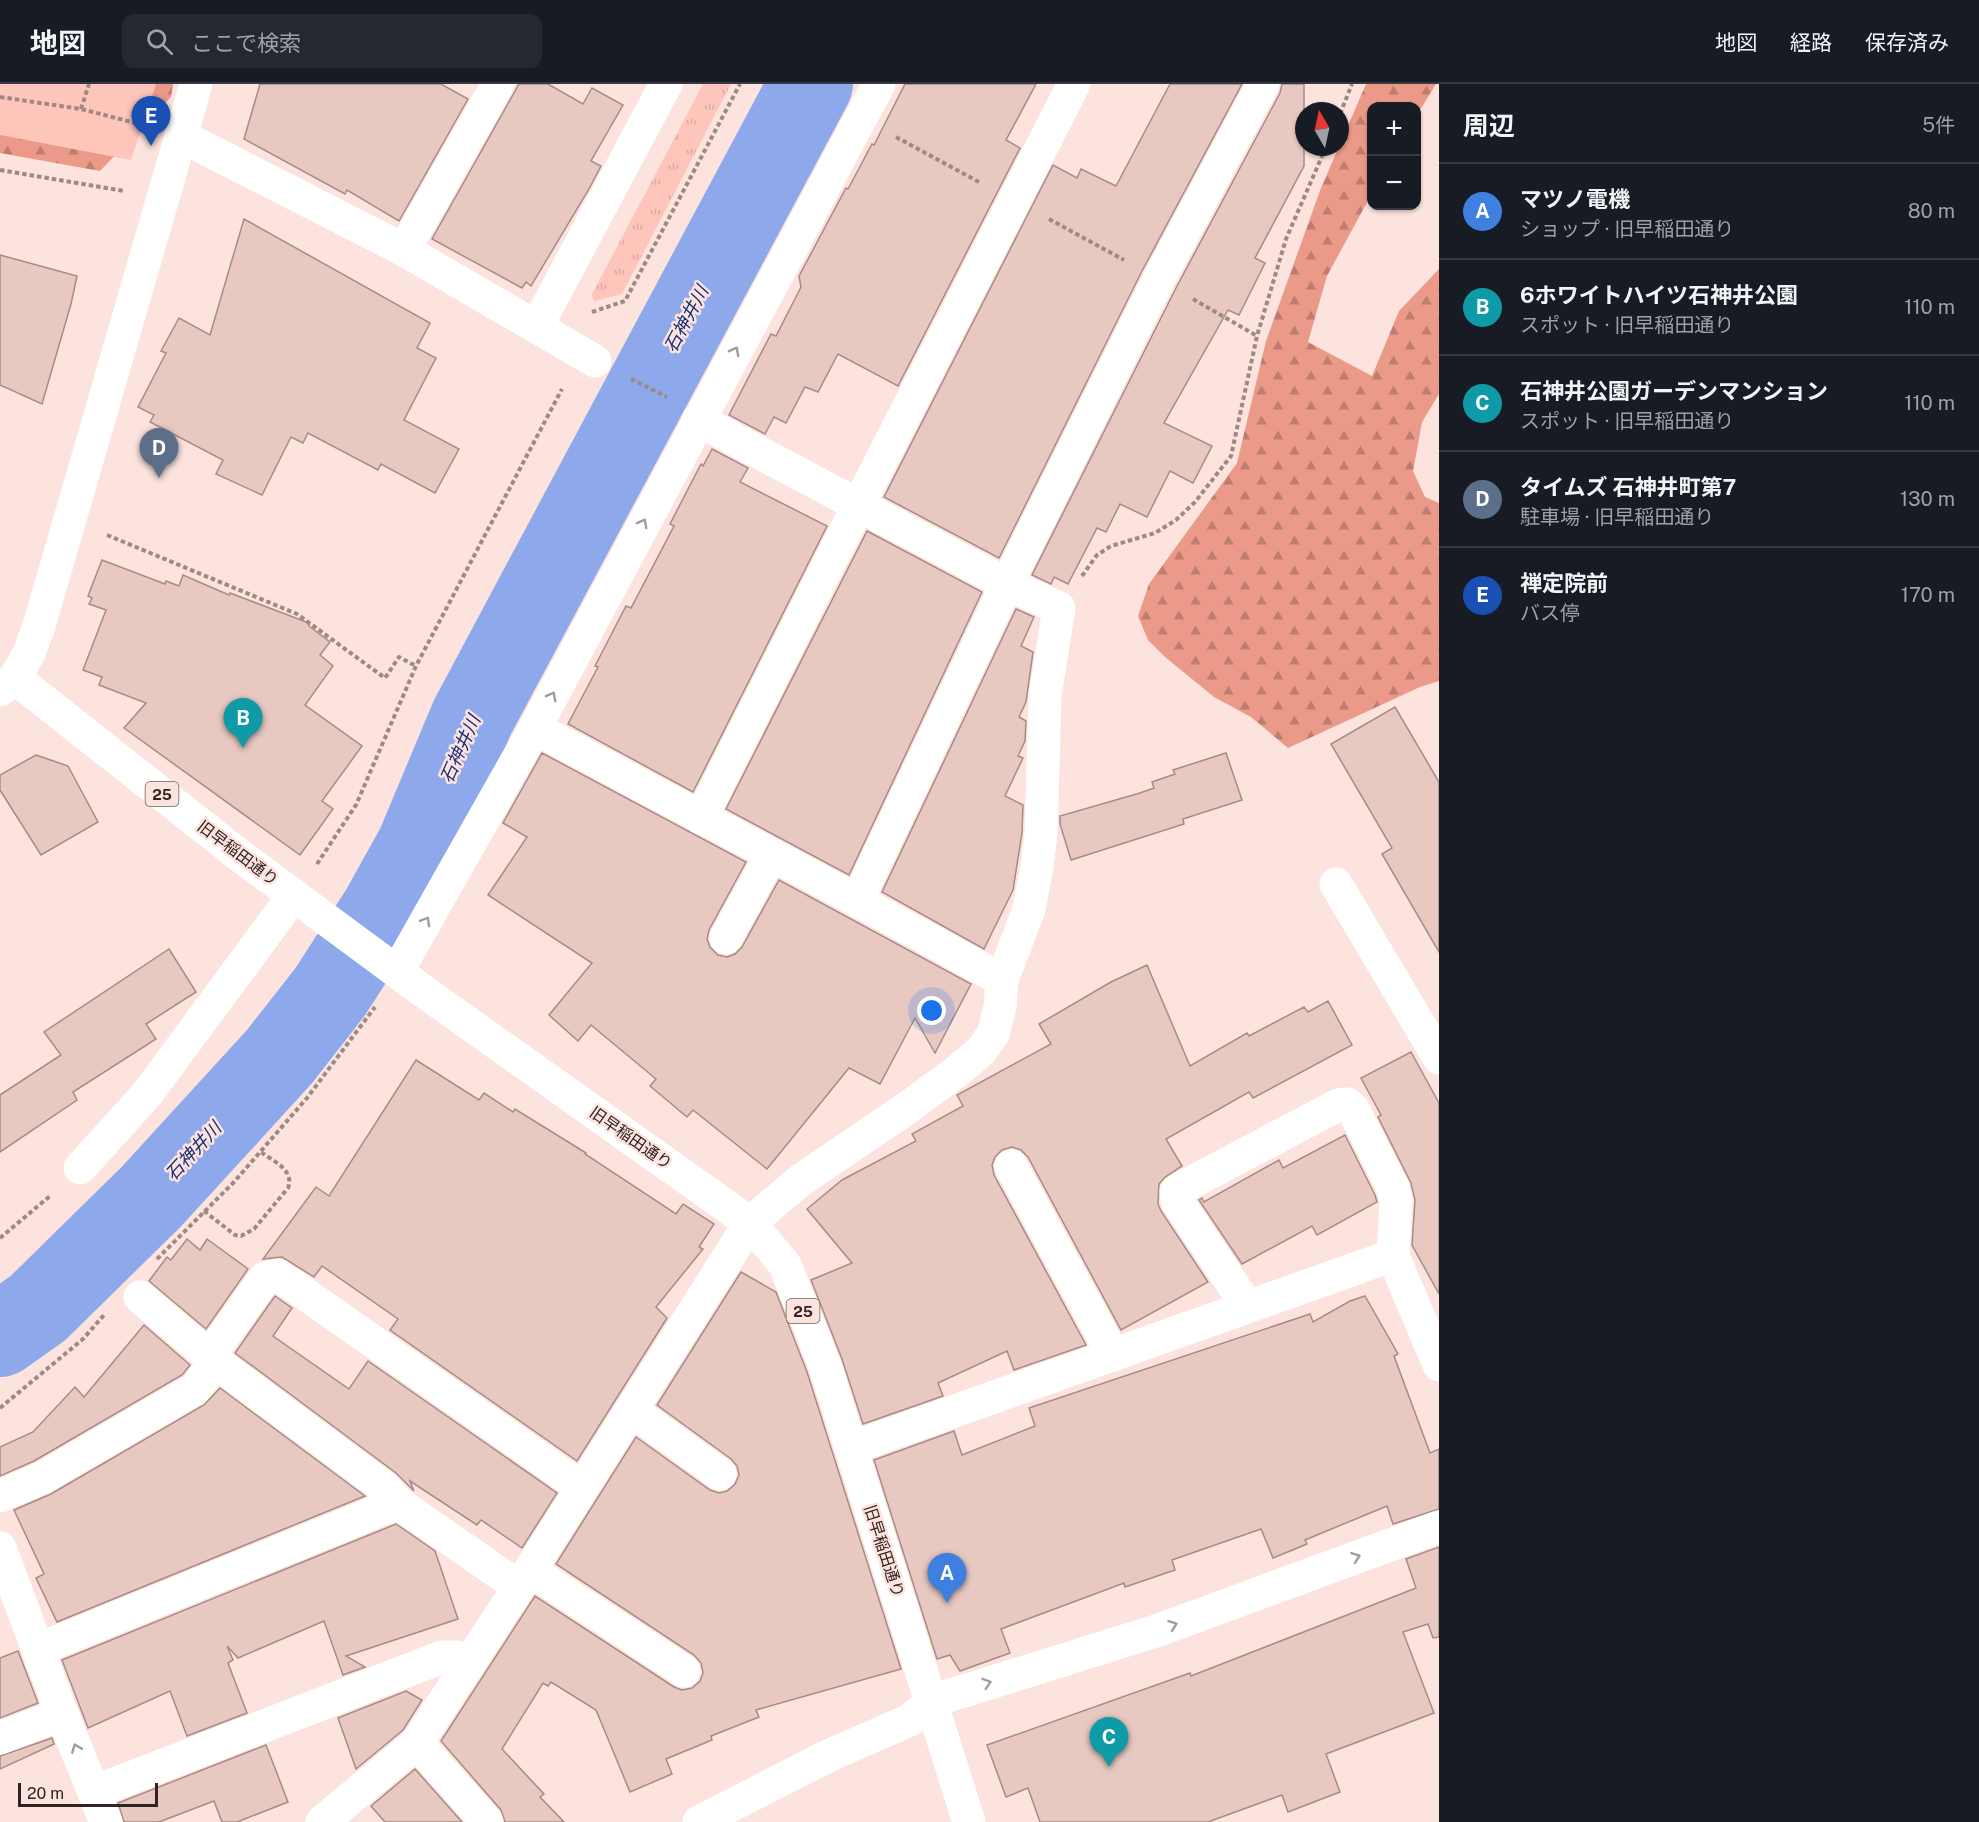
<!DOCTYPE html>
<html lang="ja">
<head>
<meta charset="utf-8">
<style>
	body { margin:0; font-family:"Public Sans","Noto Sans JP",sans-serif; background:#242831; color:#f1f3f6 }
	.controls { position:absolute; right:18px; top:18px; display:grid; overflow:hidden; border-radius:12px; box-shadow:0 2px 4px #0004 }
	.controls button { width:54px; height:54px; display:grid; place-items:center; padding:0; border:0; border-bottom:2px solid #363941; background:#171b24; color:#f1f3f6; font:30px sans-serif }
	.compass { position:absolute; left:1295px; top:18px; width:54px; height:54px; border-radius:50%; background:#171b24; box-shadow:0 2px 4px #0004; rotate:351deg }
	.scale { position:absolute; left:18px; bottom:15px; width:140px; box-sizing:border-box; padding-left:6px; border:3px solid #302422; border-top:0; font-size:16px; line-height:21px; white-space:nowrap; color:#302422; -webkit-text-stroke:4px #fce3dd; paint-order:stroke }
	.you { position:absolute; left:932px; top:927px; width:21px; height:21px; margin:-15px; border:4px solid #fff; border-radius:50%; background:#1a73e8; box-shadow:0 0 0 9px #1a73e833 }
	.badge { display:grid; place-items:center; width:39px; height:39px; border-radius:50%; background:#8c9099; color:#fff; font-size:20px; font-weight:700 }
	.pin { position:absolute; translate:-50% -50px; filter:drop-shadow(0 2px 3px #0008) }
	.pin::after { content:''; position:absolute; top:32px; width:21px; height:18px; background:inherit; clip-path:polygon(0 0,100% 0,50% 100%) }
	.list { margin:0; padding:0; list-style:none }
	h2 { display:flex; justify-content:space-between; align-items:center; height:78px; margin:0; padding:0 24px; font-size:26px }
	h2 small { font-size:20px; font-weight:400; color:#9ea1a6 }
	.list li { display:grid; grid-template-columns:39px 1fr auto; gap:18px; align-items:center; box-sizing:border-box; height:96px; padding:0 24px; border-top:2px solid #363941 }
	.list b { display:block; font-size:22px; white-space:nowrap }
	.list p { margin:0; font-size:20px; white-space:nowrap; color:#9ea1a6 }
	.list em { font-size:20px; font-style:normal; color:#9ea1a6 }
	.icon { flex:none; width:33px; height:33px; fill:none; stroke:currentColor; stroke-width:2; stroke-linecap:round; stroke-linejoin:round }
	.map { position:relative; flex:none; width:1439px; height:1738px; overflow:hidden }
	header { display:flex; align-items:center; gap:36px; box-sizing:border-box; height:84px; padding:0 30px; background:#171b24; border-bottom:2px solid #363941 }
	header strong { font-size:28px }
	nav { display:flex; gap:33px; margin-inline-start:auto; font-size:21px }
	.search { width:420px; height:54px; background:#242831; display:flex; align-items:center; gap:15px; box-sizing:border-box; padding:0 21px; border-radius:12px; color:#9ea1a6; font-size:22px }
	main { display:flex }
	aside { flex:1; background:#171b24 }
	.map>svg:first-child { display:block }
	.grass { fill:url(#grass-tufts) }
	.forest { fill:url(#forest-firs) }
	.park { fill:#fec6ba }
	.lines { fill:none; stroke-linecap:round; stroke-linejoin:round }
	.river { stroke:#8da8eb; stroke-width:84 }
	.building { fill:#e8c9c2; stroke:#a88b85; stroke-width:1.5 }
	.path { stroke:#9d8a85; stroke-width:4; stroke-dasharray:4.5 3; stroke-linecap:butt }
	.minor { stroke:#fff; stroke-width:33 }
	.major { stroke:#fff; stroke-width:33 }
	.oneway { stroke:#a29c9c }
	.labels { text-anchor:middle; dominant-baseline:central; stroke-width:5; stroke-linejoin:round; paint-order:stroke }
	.shield { fill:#fce3dd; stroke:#6d5d5a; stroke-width:1.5 }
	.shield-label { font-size:15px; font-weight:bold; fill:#302422 }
	.street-label { font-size:16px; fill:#302422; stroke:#fce3dd }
	.water-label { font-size:18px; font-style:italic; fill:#172c78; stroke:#fce3dd }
</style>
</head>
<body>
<header>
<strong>地図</strong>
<div class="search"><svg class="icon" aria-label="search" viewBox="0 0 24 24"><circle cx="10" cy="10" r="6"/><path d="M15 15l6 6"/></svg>ここで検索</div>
<nav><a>地図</a><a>経路</a><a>保存済み</a></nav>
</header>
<main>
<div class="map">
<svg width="1439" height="1738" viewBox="0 0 1439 1738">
	<defs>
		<pattern id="grass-tufts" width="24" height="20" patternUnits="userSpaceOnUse" patternTransform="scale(1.5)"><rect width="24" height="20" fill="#fec6ba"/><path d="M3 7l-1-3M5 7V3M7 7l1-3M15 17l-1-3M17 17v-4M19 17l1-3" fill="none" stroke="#daaaa0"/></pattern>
		<pattern id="forest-firs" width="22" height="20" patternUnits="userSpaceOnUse" patternTransform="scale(1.5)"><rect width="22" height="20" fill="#eb9a89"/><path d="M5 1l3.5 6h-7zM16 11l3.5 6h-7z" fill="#bf7d70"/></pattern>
	</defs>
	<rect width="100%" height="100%" fill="#fce3dd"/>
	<path class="grass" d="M703,0H731L622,210L595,217L593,216L592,210Z"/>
	<g class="forest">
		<path d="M0,0H173L171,13L100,87L0,69Z"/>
		<path d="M1366,0H1436L1417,31L1416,22H1372L1371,111L1327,192L1308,258L1372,292L1399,227L1439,185V310L1422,338L1413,387L1425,413L1439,419V597L1420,603L1288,664L1251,633L1214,613L1165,573L1148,556L1138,532L1149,500L1237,379L1266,257L1321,104Z"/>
	</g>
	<path class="park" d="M0,0H156L131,76L0,51Z"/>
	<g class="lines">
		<path class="river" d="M0,1251L38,1224L151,1113L280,972L330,908L383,826L418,763L472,634L811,0"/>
	</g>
	<g class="building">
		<path d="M260,0H441L468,15L399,137L347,106L345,110L244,55Z"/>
		<path d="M519,0H548L583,20L592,4L623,21L591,77L601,82L589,105L531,202L526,198L522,204L432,155Z"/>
		<path d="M905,0H1036L1006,56L1020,64L898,302L838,270L818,308L805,303L786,339L774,333L765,350L729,331L771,250L776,252L801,203L799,192L846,104L848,105L872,60L874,61Z"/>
		<path d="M1170,0H1242L1142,187L999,474L884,413L1053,81L1077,94L1081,85L1116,102Z"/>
		<path d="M1282,0H1304V82L1255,174L1265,179L1239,231L1228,226L1164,339L1212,362L1193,399L1170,387L1147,433L1120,420L1106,448L1097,444L1068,500L1054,493L1051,500L1032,491L1176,204L1280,9Z"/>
		<path d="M244,135L430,239L417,264L436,274L404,336L459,365L435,409L381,380L378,386L308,349L303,359L291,353L262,411L216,390L223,376L150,338L154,331L138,323L166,269L161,267L179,234L210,251Z"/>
		<path d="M0,171L77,192L71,220L42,320L0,301Z"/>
		<path d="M712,365L748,384L740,398L827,442L693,708L568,640L598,583L595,582L626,522L631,524L674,442L670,440L701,380L703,382Z"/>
		<path d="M867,447L982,508L849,791L726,725Z"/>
		<path d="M102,476L165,500L166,497L179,502L183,491L229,511L230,509L309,539V542L330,558L320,571L333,582L305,621L362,662L322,717L333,725L300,771L124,644L146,619L99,601L102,593L83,586L106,526L89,520L92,514L88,512Z"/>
		<path d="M1016,525L1034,533L1021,562L1033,568L1026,618L1019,633L1026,637L1025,657L1018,672L1023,674L1005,712L1023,721L1022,749L1013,806L984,865L882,808Z"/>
		<path d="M1395,623L1439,698V868L1382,770L1392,764L1331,660Z"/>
		<path d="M542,669L746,778L709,846L707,855L710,863L718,871L727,873L735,870L742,863L779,796L971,900L935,969L915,934L880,1000L849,984L767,1085L693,1026L687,1033L650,1002L656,995L591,941L578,957L549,931L592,879L488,811L527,753L503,739Z"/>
		<path d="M1226,669L1242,716L1183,735L1184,740L1071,776L1060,740V732L1140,709L1154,704L1152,698L1175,690L1173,686Z"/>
		<path d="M36,671L68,682L98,738L41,771L0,706V691Z"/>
		<path d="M169,865L196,908L146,940L156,955L73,1008L77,1016L0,1068V1011L61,971L44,948Z"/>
		<path d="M1147,881L1190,982L1247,949L1249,952L1304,923L1308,928L1328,917L1352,961L1253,1014L1249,1008L1166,1055L1182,1082L1165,1093L1159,1100L1158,1120L1161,1127L1208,1198L1121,1246L1028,1073L1021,1066L1012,1063L1002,1066L995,1073L992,1081L994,1091L1086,1261L1014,1286L1007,1267L938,1299L943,1312L863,1340L842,1275L811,1196L852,1179L807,1125L842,1096L916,1057L912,1050L963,1022L957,1011L1051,960L1039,940L1111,898Z"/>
		<path d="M1411,968L1439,1019V1210L1412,1161L1415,1116L1411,1099L1378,1033L1381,1031L1361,994Z"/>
		<path d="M416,976L479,1016L484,1009L513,1028L515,1025L586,1069L585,1070L676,1130L683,1120L714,1140L699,1163L703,1165L656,1223L667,1234L577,1377L390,1246L398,1235L322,1182L314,1193L282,1173L263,1175L316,1103L329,1112Z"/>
		<path d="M1345,1051L1375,1111L1377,1118L1317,1151L1312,1142L1242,1180L1199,1116L1202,1114L1204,1118L1279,1076L1283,1084Z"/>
		<path d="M187,1155L200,1166L207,1155L248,1185L206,1245L149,1197L167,1173L171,1176Z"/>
		<path d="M741,1188L776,1208L807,1288L901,1585L756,1626L759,1633L711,1652L712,1656L666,1675L672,1690L630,1708L596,1626L551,1598L548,1602L543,1599L502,1665L544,1710L540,1713L564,1738H505L501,1726L441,1657L535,1512L674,1603L682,1606L692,1604L700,1597L703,1589L701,1579L694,1571L556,1480L636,1353L710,1406L719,1409L727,1407L735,1400L739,1391L737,1382L731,1375L657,1321Z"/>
		<path d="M275,1212L292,1224L273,1252L349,1305L368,1277L557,1409L522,1464L481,1436L477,1441L410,1397L414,1407L396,1389L235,1269Z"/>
		<path d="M1365,1212L1398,1270L1394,1272L1430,1369L1439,1365V1425L1393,1440L1387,1422L1305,1456L1307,1460L1273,1474L1261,1445L1172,1476L1175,1486L1125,1503L1124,1499L1001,1545L1010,1569L960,1587L950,1571L937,1575L874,1376L954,1347L962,1371L1035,1342L1029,1324L1310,1230L1313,1238L1350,1217Z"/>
		<path d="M144,1241L190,1281L182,1291L34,1377L0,1392V1363L33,1348L75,1303L84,1313Z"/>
		<path d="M220,1304L365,1412L57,1538L36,1494L44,1490L14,1426L51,1410L204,1321Z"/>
		<path d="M396,1440L435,1467L458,1535L346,1572L365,1583L343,1591L324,1537L238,1574L227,1562L233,1576L228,1579L247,1629L187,1652L170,1607L88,1644L62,1576Z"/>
		<path d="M1439,1463V1553L1433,1554L1428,1540L1403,1548L1434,1629L1326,1670L1340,1708L1288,1728L1282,1711L1208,1738H1040L1028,1704L1006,1713L987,1661L1190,1589L1191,1592L1416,1504L1406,1475Z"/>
		<path d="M18,1567L38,1619L0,1634V1574Z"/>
		<path d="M406,1607L422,1616L403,1646L356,1685L338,1634Z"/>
		<path d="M52,1654L54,1660L0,1685V1672Z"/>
		<path d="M266,1661L288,1718L237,1738H222L214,1717L159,1738H124L118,1719Z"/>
		<path d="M415,1685L462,1738H385L371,1722Z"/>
	</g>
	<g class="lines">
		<g class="path">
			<path d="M0,13L81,25L143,41"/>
			<path d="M81,25L89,0"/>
			<path d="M1340,30L1352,0"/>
			<path d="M896,53L979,98"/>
			<path d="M0,86L124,107"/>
			<path d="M1049,135L1124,176"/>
			<path d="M1193,215L1257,252"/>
			<path d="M592,228L625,217L740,0"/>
			<path d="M631,295L667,313"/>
			<path d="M107,451L297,530L385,594L399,573L416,582"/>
			<path d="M1082,492L1097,471L1111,462L1155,449L1176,436L1195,418L1231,372L1257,252L1286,155L1326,63"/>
			<path d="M317,780L356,721L416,582L562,305"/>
			<path d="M204,1127L235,1151L241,1152L254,1145L288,1104C295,1086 273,1077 261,1068"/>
			<path d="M0,1154L50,1112"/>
			<path d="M157,1175L234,1098L307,1014L375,923"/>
			<path d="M0,1324L83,1255L104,1231"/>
		</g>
		<g class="minor">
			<path d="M181,52L404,166L595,277"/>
			<path d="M404,166L498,0"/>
			<path d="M537,242L666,0"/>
			<path d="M698,336L1007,500L858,815"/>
			<path d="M15,594L29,569L39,542L196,0"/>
			<path d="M535,644C691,729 848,809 1002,896"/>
			<path d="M701,734L859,420L1074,0"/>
			<path d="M1336,800L1439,974"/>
			<path d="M726,854L771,771"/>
			<path d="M397,888L535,644L879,0"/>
			<path d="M1011,1082L1113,1271"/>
			<path d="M80,1084L147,1010L294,811"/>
			<path d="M140,1213L216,1278L385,1404L398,1419"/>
			<path d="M1247,1222L1177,1117L1176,1108L1183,1103L1338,1021L1347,1020L1353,1025L1393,1104L1396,1115L1393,1174"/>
			<path d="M210,1271L265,1194L278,1191L581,1403"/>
			<path d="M631,1326L720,1390"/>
			<path d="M851,1364L1388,1173L1393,1174L1396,1179L1439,1281"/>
			<path d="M0,1412L42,1394L195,1305L216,1278"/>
			<path d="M0,1464L62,1630L106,1738"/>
			<path d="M530,1486L684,1587"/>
			<path d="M39,1565L398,1419L519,1503"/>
			<path d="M0,1654L62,1630"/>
			<path d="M417,1659L487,1738"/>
			<path d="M94,1708L442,1573H457L470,1578"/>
			<path d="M322,1738L417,1659L530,1486L750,1139L801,1096L907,1024L956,988L981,967L993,950L1000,923L1002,896L1029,825L1037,783L1041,750L1045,612L1059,524L1007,500L1159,195L1263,0"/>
			<path d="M699,1738L828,1672L910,1636L932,1617L1159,1546L1439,1443"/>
		</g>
		<path class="major" d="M0,606L15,594L239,771L423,907L750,1139L785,1181L825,1282L969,1738"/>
	</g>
	<defs><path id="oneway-chevron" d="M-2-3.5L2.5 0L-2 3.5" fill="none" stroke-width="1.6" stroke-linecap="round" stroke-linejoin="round" transform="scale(1.5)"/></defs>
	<g class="oneway">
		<use href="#oneway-chevron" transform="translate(735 267) rotate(-62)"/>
		<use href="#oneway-chevron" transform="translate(643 439) rotate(-62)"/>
		<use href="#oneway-chevron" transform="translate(552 612) rotate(-62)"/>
		<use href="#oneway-chevron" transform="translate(426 837) rotate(-60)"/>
		<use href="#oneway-chevron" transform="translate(1356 1473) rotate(-20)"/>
		<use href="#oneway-chevron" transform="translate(1173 1541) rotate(-20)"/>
		<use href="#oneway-chevron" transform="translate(987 1599) rotate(-17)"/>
		<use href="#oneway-chevron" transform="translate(76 1664) rotate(-112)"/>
	</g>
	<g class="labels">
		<g class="shield">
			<rect x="145.5" y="698" width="33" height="24" rx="4.5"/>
			<rect x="786.5" y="1215" width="33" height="24" rx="4.5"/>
		</g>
		<g class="shield-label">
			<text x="162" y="710">25</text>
			<text x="803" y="1227">25</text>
		</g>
		<g class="street-label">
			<text transform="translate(238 769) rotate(37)">旧早稲田通り</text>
			<text transform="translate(631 1054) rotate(35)">旧早稲田通り</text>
			<text transform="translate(884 1467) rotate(72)">旧早稲田通り</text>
		</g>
		<g class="water-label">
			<text transform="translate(686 235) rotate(-62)">石神井川</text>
			<text transform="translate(460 665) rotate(-66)">石神井川</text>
			<text transform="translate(193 1067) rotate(-47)">石神井川</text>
		</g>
	</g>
</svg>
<div class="controls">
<button>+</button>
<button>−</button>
</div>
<svg class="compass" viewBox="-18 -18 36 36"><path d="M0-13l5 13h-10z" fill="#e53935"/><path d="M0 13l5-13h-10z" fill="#9ea1a6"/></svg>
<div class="scale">20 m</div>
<div class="you"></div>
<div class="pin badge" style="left:947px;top:1519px;background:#3f7fe0">A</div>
<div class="pin badge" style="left:243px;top:664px;background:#0f9aa8">B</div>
<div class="pin badge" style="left:1109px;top:1683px;background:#0f9aa8">C</div>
<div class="pin badge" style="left:159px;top:394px;background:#5c6f8a">D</div>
<div class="pin badge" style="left:151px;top:62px;background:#1a4fb4">E</div>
</div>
<aside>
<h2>周辺<small>5件</small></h2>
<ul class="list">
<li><span class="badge" style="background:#3f7fe0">A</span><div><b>マツノ電機</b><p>ショップ · 旧早稲田通り</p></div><em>80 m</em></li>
<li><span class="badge" style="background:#0f9aa8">B</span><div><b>6ホワイトハイツ石神井公園</b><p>スポット · 旧早稲田通り</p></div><em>110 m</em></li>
<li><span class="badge" style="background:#0f9aa8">C</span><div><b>石神井公園ガーデンマンション</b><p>スポット · 旧早稲田通り</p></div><em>110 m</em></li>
<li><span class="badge" style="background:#5c6f8a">D</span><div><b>タイムズ 石神井町第7</b><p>駐車場 · 旧早稲田通り</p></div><em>130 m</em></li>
<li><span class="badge" style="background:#1a4fb4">E</span><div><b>禅定院前</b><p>バス停</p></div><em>170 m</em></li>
</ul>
</aside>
</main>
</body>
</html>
